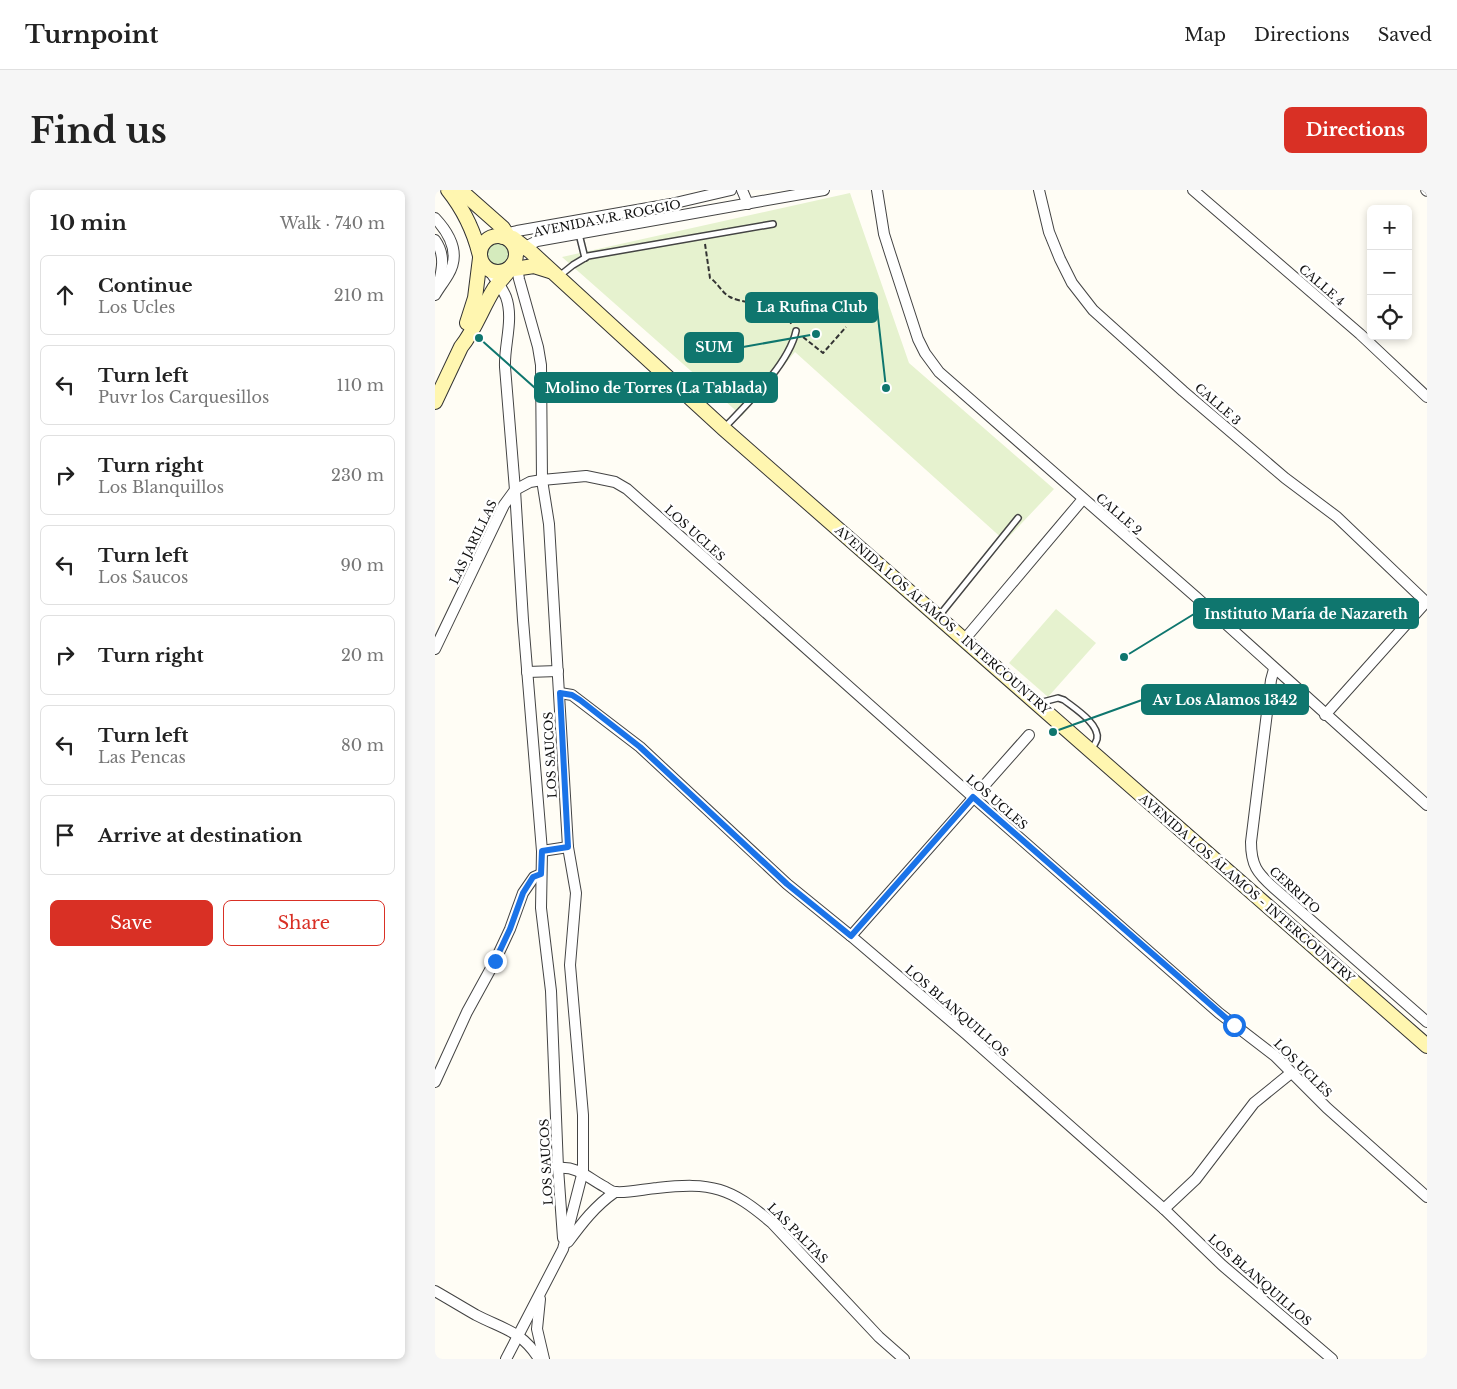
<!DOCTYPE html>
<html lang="en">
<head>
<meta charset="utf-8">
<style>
	body { margin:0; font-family:"Libre Baskerville",serif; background:#f6f6f6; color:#222 }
	.controls { position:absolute; right:15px; top:15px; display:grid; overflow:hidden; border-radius:8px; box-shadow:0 2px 8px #0003 }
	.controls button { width:45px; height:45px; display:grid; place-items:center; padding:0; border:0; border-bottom:1px solid #e0e0e0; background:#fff; color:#222; font:25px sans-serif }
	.stop { position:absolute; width:15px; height:15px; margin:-11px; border:4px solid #1a73e8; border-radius:50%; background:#fff }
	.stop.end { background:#1a73e8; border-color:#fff; box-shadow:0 1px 5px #0008 }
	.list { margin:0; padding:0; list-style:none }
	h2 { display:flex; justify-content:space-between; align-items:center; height:65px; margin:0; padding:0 20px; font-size:21px }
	h2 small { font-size:16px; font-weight:400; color:#767676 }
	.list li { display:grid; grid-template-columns:32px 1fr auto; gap:15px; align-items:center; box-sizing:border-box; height:80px; margin:0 10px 10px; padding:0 10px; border:1px solid #e0e0e0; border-radius:8px }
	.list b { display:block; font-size:19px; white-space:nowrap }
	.list p { margin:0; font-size:16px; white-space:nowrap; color:#767676 }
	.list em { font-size:16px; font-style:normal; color:#767676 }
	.actions { display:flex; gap:10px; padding:15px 20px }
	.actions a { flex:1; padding:11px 0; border:1px solid #d93025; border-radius:8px; text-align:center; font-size:18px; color:#d93025 }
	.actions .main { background:#d93025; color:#fff }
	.icon { flex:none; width:28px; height:28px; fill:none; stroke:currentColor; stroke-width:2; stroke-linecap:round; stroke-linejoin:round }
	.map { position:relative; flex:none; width:992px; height:1169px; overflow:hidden; border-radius:8px }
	header { display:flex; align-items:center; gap:30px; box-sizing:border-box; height:70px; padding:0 25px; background:#fff; border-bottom:1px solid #e0e0e0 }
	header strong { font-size:24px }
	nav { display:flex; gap:28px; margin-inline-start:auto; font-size:18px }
	.intro { display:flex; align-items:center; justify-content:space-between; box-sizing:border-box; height:120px; padding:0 30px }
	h1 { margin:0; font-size:35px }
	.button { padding:12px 22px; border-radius:8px; background:#d93025; color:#fff; font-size:18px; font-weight:700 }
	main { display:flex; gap:30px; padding:0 30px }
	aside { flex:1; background:#fff; border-radius:8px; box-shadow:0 2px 8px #0003 }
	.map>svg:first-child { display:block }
	.green { fill:#d5ebbd }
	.pitch { fill:#e6f2cf }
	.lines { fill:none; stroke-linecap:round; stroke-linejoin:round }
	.service-casing { stroke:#444; stroke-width:8 }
	.minor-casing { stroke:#444; stroke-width:12 }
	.secondary-casing { stroke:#333; stroke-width:16 }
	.path { stroke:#333; stroke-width:2; stroke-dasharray:5 2.5; stroke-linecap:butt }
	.service { stroke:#fff; stroke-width:5 }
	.minor { stroke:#fff; stroke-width:10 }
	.secondary { stroke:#fff6b0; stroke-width:14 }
	.route { stroke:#1a73e8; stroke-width:6 }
	.labels { text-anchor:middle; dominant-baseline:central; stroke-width:5; stroke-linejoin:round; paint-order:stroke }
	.street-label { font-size:12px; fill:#111; stroke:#fff }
	.leader { fill:none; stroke:#0f766e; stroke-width:2 }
	.callout-dot { fill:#0f766e; stroke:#fff; stroke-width:2 }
	.callout { fill:#0f766e; stroke:#0f766e; stroke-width:2 }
	.callout-label { font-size:14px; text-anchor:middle; font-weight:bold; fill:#fff }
</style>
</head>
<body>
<header>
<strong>Turnpoint</strong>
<nav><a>Map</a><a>Directions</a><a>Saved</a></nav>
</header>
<div class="intro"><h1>Find us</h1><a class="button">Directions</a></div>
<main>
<aside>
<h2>10 min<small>Walk · 740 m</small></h2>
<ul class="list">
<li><svg class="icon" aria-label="ahead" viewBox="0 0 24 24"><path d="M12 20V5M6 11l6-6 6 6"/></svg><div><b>Continue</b><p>Los Ucles</p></div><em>210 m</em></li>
<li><svg class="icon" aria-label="left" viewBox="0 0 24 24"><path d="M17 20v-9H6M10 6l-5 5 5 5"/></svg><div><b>Turn left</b><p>Puvr los Carquesillos</p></div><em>110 m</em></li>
<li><svg class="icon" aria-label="right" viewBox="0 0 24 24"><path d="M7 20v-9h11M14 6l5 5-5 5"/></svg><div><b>Turn right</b><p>Los Blanquillos</p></div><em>230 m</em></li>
<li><svg class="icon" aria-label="left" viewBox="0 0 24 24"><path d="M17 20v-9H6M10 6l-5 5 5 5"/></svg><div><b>Turn left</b><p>Los Saucos</p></div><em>90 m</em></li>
<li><svg class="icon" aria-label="right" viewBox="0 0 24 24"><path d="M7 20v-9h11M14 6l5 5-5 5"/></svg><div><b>Turn right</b></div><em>20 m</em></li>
<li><svg class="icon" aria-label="left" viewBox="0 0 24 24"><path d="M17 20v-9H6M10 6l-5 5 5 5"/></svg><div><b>Turn left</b><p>Las Pencas</p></div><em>80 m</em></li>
<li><svg class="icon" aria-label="arrive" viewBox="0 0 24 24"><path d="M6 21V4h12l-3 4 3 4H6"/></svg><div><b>Arrive at destination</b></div></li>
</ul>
<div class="actions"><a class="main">Save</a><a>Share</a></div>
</aside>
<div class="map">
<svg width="992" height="1169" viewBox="0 0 992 1169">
	<rect width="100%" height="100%" fill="#fffdf5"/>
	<circle class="green" cx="63" cy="64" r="13"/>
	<g class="pitch">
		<path d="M415,3L474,173L619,299L570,351L360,162L307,226L127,67Z"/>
		<path d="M621,419L661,453L613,507L574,473Z"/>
	</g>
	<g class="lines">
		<defs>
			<g id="service">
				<path d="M144,44L150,68"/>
				<path d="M123,87L138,75L153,66L338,34"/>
				<path d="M289,238C312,214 354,174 361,141"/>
				<path d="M504,426L583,328"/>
				<path d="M604,513L623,508L629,510C639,518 665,534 662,549C661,552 658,557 656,560"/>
			</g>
			<g id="minor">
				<path d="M307,0L313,14"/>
				<path d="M442,0L449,44L455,63L483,149L490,163L504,182L761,407L992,615"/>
				<path d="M604,0L614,42L625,69L637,93L658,120L748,201L850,288L902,327L992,413"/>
				<path d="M758,0L925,144L992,207"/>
				<path d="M991,0L992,1"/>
				<path d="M0,28C15,44 26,64 13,85C9,92 4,98 0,105"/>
				<path d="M66,45L82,41L236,14L296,0"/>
				<path d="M0,50C11,65 7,80 3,97"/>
				<path d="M81,65L90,57L102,51L389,0"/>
				<path d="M54,80C60,89 67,97 71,107C79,129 69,155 70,177L80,300L88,430L107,661L106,718L116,801L123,978L128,1048"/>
				<path d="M529,450L648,309"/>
				<path d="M0,459L69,315L80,300L95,292L107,290L151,286L180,292L192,299L538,607L784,823L840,866L892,918L992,1007"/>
				<path d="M839,479L836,490L816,652C816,675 822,683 839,698L992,832"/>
				<path d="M92,482L123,481"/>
				<path d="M125,503L137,505L205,557L352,694L416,746L531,844L729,1019L787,1075L897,1169"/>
				<path d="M890,525L992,411"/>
				<path d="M107,661L133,657"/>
				<path d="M416,746L594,545"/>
				<path d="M0,892L32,822L60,771L75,739L88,703L99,687L106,684"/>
				<path d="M123,978C143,976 153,988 170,997C173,999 177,1002 181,1002C193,1003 210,999 222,998C277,992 295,997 337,1033L444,1147L469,1169"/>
				<path d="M729,1019L761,989L819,913L856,883"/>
				<path d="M133,1052C147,1033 160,1016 180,1002"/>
				<path d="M0,1101C14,1109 27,1117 41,1125C68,1139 87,1141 104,1169"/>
				<path d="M105,1109L102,1139L109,1169"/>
				<path d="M71,1169L128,1059L148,981V925L135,775L141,703L133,657L114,334L107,290L106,175L103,157L84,89L81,73"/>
			</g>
			<g id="secondary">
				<path d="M13,0C29,20 39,41 45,66"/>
				<path d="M25,0L68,38L77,52"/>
				<circle cx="63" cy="64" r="18"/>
				<path d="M68,47L78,48L96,62L289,239L992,856"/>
				<path d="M72,80L99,76L115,81"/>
				<path d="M32,133L40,108L45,68"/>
				<path d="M0,212L26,157C40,140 47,118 59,99C65,90 73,84 78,74"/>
			</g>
		</defs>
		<use href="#service" class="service-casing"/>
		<use href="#minor" class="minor-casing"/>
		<use href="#secondary" class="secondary-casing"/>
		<g class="path">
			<path d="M270,54L275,88C283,93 287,103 295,107C306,113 326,112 339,116L344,124L354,130L357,135"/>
			<path d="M368,147L388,163L411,137"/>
		</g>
		<use href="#service" class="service"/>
		<use href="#minor" class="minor"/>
		<use href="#secondary" class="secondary"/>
	</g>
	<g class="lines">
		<path class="route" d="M60,771L75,739L88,703L98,687L106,684L107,661L133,657L125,503L137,505L145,510L205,557L352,694L416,746L538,607L799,835"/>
	</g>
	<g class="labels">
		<g class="street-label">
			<text transform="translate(172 28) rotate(-11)">AVENIDA V.R. ROGGIO</text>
			<text transform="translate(887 95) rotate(41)">CALLE 4</text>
			<text transform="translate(783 214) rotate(41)">CALLE 3</text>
			<text transform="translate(684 324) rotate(41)">CALLE 2</text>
			<text transform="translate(260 343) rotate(42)">LOS UCLES</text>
			<text transform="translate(38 352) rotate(-64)">LAS JARILLAS</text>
			<text transform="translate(508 430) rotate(41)">AVENIDA LOS ÁLAMOS - INTERCOUNTRY</text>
			<text transform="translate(115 565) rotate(-93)">LOS SAUCOS</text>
			<text transform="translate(562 612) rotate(41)">LOS UCLES</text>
			<text transform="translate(812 698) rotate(41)">AVENIDA LOS ÁLAMOS - INTERCOUNTRY</text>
			<text transform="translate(860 700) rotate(42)">CERRITO</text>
			<text transform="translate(522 821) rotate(41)">LOS BLANQUILLOS</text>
			<text transform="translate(868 878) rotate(45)">LOS UCLES</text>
			<text transform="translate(111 972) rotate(-93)">LOS SAUCOS</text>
			<text transform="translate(363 1043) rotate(45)">LAS PALTAS</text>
			<text transform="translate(825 1090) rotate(41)">LOS BLANQUILLOS</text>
		</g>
	</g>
	<path class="leader" d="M451 198L442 118M381 144L308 157M44 148L100 198M689 467L759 424M618 542L707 510"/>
	<g class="callout-dot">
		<circle cx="451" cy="198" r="5"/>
		<circle cx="381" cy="144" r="5"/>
		<circle cx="44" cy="148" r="5"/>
		<circle cx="689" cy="467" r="5"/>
		<circle cx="618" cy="542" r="5"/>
	</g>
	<g class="callout">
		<rect x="311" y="103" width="131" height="29" rx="5"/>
		<rect x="250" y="143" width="58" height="29" rx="5"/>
		<rect x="100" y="183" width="242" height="29" rx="5"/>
		<rect x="759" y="409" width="224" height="29" rx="5"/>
		<rect x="707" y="495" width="166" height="29" rx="5"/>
	</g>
	<g class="callout-label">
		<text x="377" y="122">La Rufina Club</text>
		<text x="279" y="162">SUM</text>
		<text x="221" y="203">Molino de Torres (La Tablada)</text>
		<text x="871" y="429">Instituto María de Nazareth</text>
		<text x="790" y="515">Av Los Alamos 1342</text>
	</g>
</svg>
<div class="controls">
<button>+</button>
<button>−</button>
<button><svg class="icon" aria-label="locate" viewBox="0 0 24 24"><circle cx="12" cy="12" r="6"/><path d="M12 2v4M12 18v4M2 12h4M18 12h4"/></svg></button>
</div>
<div class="stop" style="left:799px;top:835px"></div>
<div class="stop end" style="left:60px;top:771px"></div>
</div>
</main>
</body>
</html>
